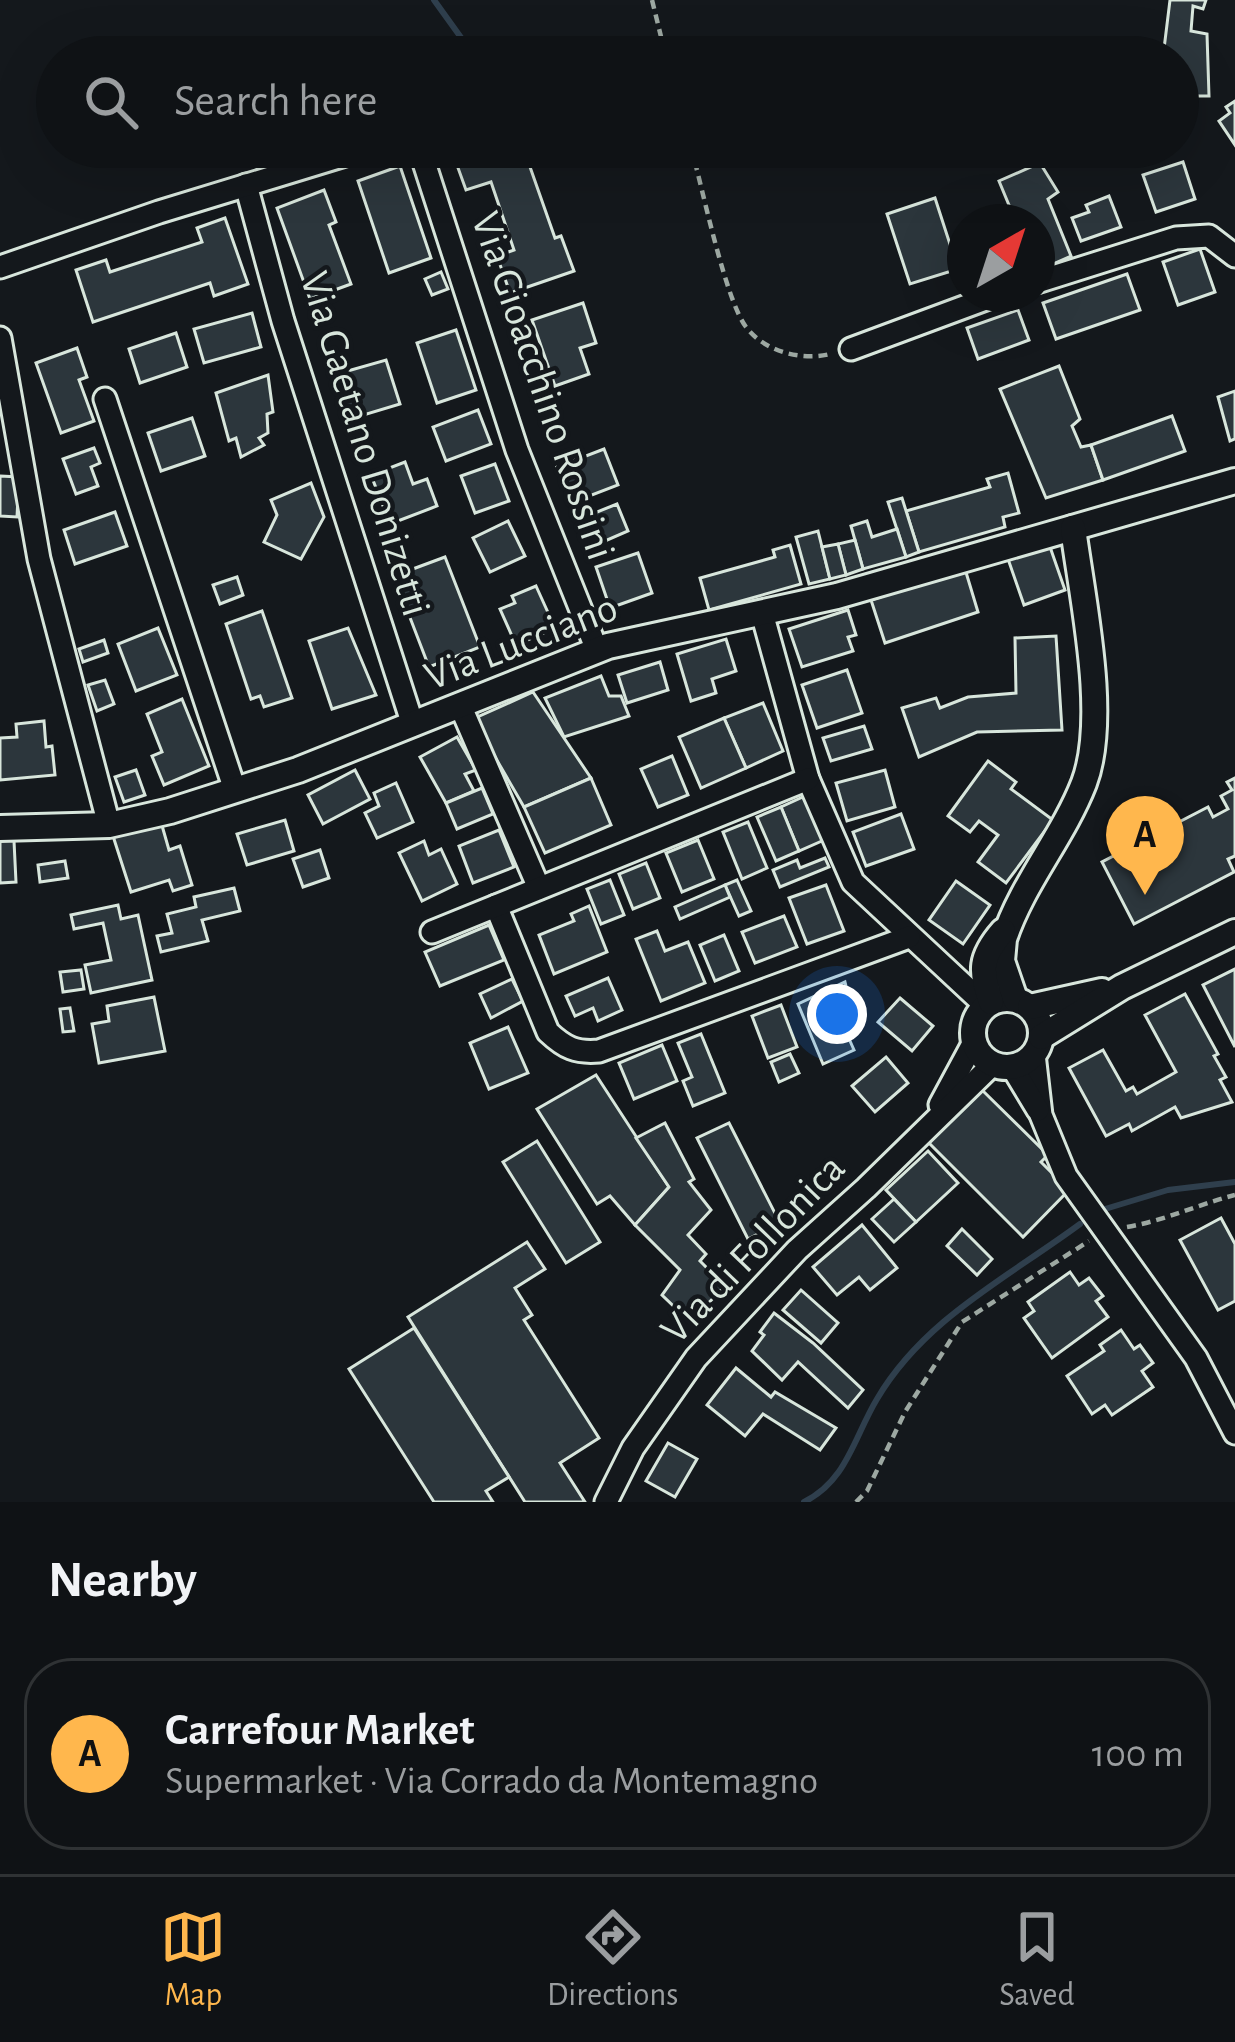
<!DOCTYPE html>
<html lang="en">
<head>
<meta charset="utf-8">
<style>
	body { margin:0; font-family:"Alegreya Sans",sans-serif; background:#181b1e; color:#f1f3f6 }
	.compass { position:absolute; left:947px; top:204px; width:108px; height:108px; border-radius:50%; background:#0f1215; box-shadow:0 12px 48px #0002; rotate:39deg }
	.you { position:absolute; left:837px; top:1014px; width:42px; height:42px; margin:-30px; border:9px solid #fff; border-radius:50%; background:#1a73e8; box-shadow:0 0 0 18px #1a73e833 }
	.badge { display:grid; place-items:center; width:78px; height:78px; border-radius:50%; background:#ffb74d; color:#111; font-size:39px; font-weight:700 }
	.pin { position:absolute; translate:-50% -99px; filter:drop-shadow(0 3px 6px #0008) }
	.pin::after { content:''; position:absolute; top:63px; width:42px; height:36px; background:inherit; clip-path:polygon(0 0,100% 0,50% 100%) }
	.list { margin:0; padding:0; list-style:none }
	h2 { display:flex; justify-content:space-between; align-items:center; height:156px; margin:0; padding:0 48px; font-size:51px }
	h2 small { font-size:39px; font-weight:400; color:#9b9ea0 }
	.list li { display:grid; grid-template-columns:78px 1fr auto; gap:36px; align-items:center; box-sizing:border-box; height:192px; margin:0 24px 24px; padding:0 24px; border:3px solid #2f3234; border-radius:48px }
	.list b { display:block; font-size:45px; white-space:nowrap }
	.list p { margin:0; font-size:39px; white-space:nowrap; color:#9b9ea0 }
	.list em { font-size:39px; font-style:normal; color:#9b9ea0 }
	.icon { flex:none; width:66px; height:66px; fill:none; stroke:currentColor; stroke-width:2; stroke-linecap:round; stroke-linejoin:round }
	.map { position:relative; flex:none; width:1235px; height:1502px; overflow:hidden }
	.search { position:absolute; background:#0f1215; box-shadow:0 12px 48px #0002; left:36px; right:36px; top:36px; height:132px; display:flex; align-items:center; gap:30px; box-sizing:border-box; padding:0 42px; border-radius:66px; color:#9b9ea0; font-size:45px }
	.sheet { height:372px; background:#0f1215 }
	nav { display:flex; justify-content:space-around; align-items:center; box-sizing:border-box; height:168px; border-top:3px solid #2f3234; background:#0f1215; font-size:33px; color:#9b9ea0 }
	nav a { display:grid; justify-items:center; gap:6px }
	nav .on { color:#ffb74d }
	.map>svg:first-child { display:block }
	.lines { fill:none; stroke-linecap:round; stroke-linejoin:round }
	.stream { stroke:#2f3f4d; stroke-width:6 }
	.building { fill:#2c363c; stroke:#d8e6dc; stroke-width:3 }
	.minor-casing { stroke:#d8e6dc; stroke-width:27 }
	.tertiary-casing { stroke:#d8e6dc; stroke-width:30 }
	.path { stroke:#9da8a2; stroke-width:4.5; stroke-dasharray:9 6; stroke-linecap:butt }
	.minor { stroke:#14181c; stroke-width:21 }
	.tertiary { stroke:#14181c; stroke-width:24 }
	.labels { text-anchor:middle; dominant-baseline:central; stroke-width:9; stroke-linejoin:round; paint-order:stroke }
	.street-label { font-size:42px; fill:#d8e6dc; stroke:#14181c }
</style>
</head>
<body>
<div class="map">
<svg width="1235" height="1502" viewBox="0 0 1235 1502">
	<rect width="100%" height="100%" fill="#14181c"/>
	<g class="lines">
		<g class="stream">
			<path d="M434,0L475,57"/>
			<path d="M1105,1209L1168,1190L1235,1182"/>
			<path d="M804,1502C847,1481 854,1437 877,1399C924,1319 1007,1278 1080,1224"/>
		</g>
	</g>
	<g class="building">
		<path d="M1170,0H1206L1203,9L1193,6L1191,31L1207,34L1209,96H1178V57H1163Z"/>
		<path d="M1235,101V145L1219,121L1230,113L1226,107Z"/>
		<path d="M474,147H523L555,238L561,236L574,271L510,293L497,256L514,250L491,182L466,190L453,154Z"/>
		<path d="M1183,162L1195,199L1156,212L1143,175Z"/>
		<path d="M1040,163L1058,192L1048,199L1071,256L1037,271V222H1016L999,181Z"/>
		<path d="M400,166L431,258L389,273L358,181Z"/>
		<path d="M324,190L336,222L329,225L351,284L310,299L277,208Z"/>
		<path d="M1109,196L1121,227L1081,241L1072,218L1089,212L1086,205Z"/>
		<path d="M935,198L958,269L910,284L887,214Z"/>
		<path d="M225,218L248,284L214,296L210,283L93,322L76,270L106,260L110,272L202,242L197,228Z"/>
		<path d="M1200,249L1215,292L1178,305L1163,262Z"/>
		<path d="M441,272L448,289L432,295L425,279Z"/>
		<path d="M1127,274L1140,310L1056,339L1043,303Z"/>
		<path d="M583,303L596,343L580,348L589,374L555,386L532,320Z"/>
		<path d="M1018,310L1029,340L978,359L967,328Z"/>
		<path d="M252,313L261,347L204,363L194,329Z"/>
		<path d="M456,330L476,390L437,403L417,343Z"/>
		<path d="M176,333L187,367L140,383L129,349Z"/>
		<path d="M77,348L87,377L79,380L94,421L61,433L36,363Z"/>
		<path d="M386,360L400,404L347,420L336,384L347,380L344,372Z"/>
		<path d="M1059,366L1080,419L1072,426L1081,447L1091,445L1103,480L1046,498L1000,389Z"/>
		<path d="M268,375L273,412L267,414L268,433L259,438L264,445L241,457L236,438L229,441L216,393Z"/>
		<path d="M1235,391V439L1230,441L1218,397Z"/>
		<path d="M478,410L491,444L446,461L433,427Z"/>
		<path d="M1172,416L1185,451L1103,480L1091,445Z"/>
		<path d="M192,418L205,456L161,471L148,433Z"/>
		<path d="M94,448L100,463L91,467L98,486L76,494L63,459Z"/>
		<path d="M604,449L618,485L571,503L557,467Z"/>
		<path d="M405,462L413,484L427,479L437,506L390,524L371,475Z"/>
		<path d="M495,464L509,501L475,513L461,476Z"/>
		<path d="M1008,473L1019,513L1003,517L1005,527L919,552L906,511L990,487L987,479Z"/>
		<path d="M0,476L19,477L17,517L0,516Z"/>
		<path d="M311,483L324,517L301,559L264,542L277,515L271,500Z"/>
		<path d="M902,498L919,552L906,557L888,502Z"/>
		<path d="M617,504L628,531L589,548L577,520Z"/>
		<path d="M115,512L127,546L75,564L64,530Z"/>
		<path d="M508,521L525,556L490,572L473,538Z"/>
		<path d="M867,521L872,537L897,529L906,557L863,569L851,526Z"/>
		<path d="M818,531L830,579L809,584L796,537Z"/>
		<path d="M855,540L863,569L846,575L838,544Z"/>
		<path d="M838,544L846,575L830,579L822,547Z"/>
		<path d="M1049,544L1065,590L1024,605L1008,559Z"/>
		<path d="M790,545L801,584L709,610L700,578L775,557L773,550Z"/>
		<path d="M638,553L652,593L610,608L596,567Z"/>
		<path d="M445,557L480,647L429,667L394,576Z"/>
		<path d="M965,569L978,612L885,643L871,600Z"/>
		<path d="M237,577L243,595L220,604L213,585Z"/>
		<path d="M536,586L555,628L516,645L500,609L515,603L512,596Z"/>
		<path d="M848,610L856,635L848,637L853,651L802,667L789,629Z"/>
		<path d="M262,611L292,698L264,707L260,696L251,699L226,624Z"/>
		<path d="M158,628L177,675L136,691L118,644Z"/>
		<path d="M348,628L376,695L332,709L309,641Z"/>
		<path d="M1056,636L1062,730L977,732L919,757L902,708L936,698L940,708L968,697L1016,693L1015,638Z"/>
		<path d="M726,639L736,671L712,679L716,693L691,701L677,654Z"/>
		<path d="M104,640L108,653L83,662L79,649Z"/>
		<path d="M660,662L668,690L627,703L618,675Z"/>
		<path d="M847,670L862,713L817,728L802,685Z"/>
		<path d="M601,676L609,696H621L629,716L564,737L545,698Z"/>
		<path d="M105,680L114,704L97,711L88,685Z"/>
		<path d="M533,692L591,778L524,807L473,719Z"/>
		<path d="M182,699L209,766L164,785L152,756L162,752L147,714Z"/>
		<path d="M763,703L783,751L746,768L724,718Z"/>
		<path d="M724,718L746,768L701,788L679,737Z"/>
		<path d="M44,721L46,747L52,746L55,775L0,780V738L17,737L16,724Z"/>
		<path d="M864,726L872,749L831,761L823,738Z"/>
		<path d="M457,737L476,770L465,774L474,791L446,803L420,757Z"/>
		<path d="M672,756L688,795L658,807L641,769Z"/>
		<path d="M988,761L1016,782L1011,789L1053,820L1006,883L978,862L998,835L979,821L970,832L948,816Z"/>
		<path d="M136,770L145,795L124,802L115,777Z"/>
		<path d="M355,770L370,799L323,824L308,795Z"/>
		<path d="M885,770L895,807L847,821L836,783Z"/>
		<path d="M591,778L611,825L545,853L524,807Z"/>
		<path d="M1235,778V856L1228,859L1234,872L1134,924L1102,862L1208,807L1213,817L1228,809L1221,796L1232,790L1227,782Z"/>
		<path d="M396,783L413,822L377,838L365,813L379,806L374,793Z"/>
		<path d="M482,788L493,814L457,829L446,803Z"/>
		<path d="M805,796L824,840L799,851L781,807Z"/>
		<path d="M781,807L799,851L776,861L757,817Z"/>
		<path d="M901,814L914,849L866,866L853,832Z"/>
		<path d="M285,820L294,851L247,865L237,834Z"/>
		<path d="M161,822L169,850L180,846L192,885L173,891L169,880L131,892L113,836Z"/>
		<path d="M748,822L767,868L742,879L723,832Z"/>
		<path d="M499,830L514,867L473,883L459,846Z"/>
		<path d="M0,839L14,841L16,882L0,883Z"/>
		<path d="M698,840L714,879L682,892L666,853Z"/>
		<path d="M424,841L429,855L441,849L457,884L422,901L399,853Z"/>
		<path d="M320,850L329,878L303,887L293,859Z"/>
		<path d="M825,858L829,867L780,887L773,870L797,860L800,868Z"/>
		<path d="M65,861L68,878L40,882L38,865Z"/>
		<path d="M646,863L660,898L633,909L619,874Z"/>
		<path d="M610,880L624,915L601,924L587,889Z"/>
		<path d="M737,880L751,911L739,916L725,885Z"/>
		<path d="M956,881L990,905L963,944L929,920Z"/>
		<path d="M725,885L730,897L680,919L675,907Z"/>
		<path d="M826,885L844,931L807,944L789,898Z"/>
		<path d="M234,888L240,911L202,920L208,941L161,952L157,936L172,933L167,914L196,907L194,897Z"/>
		<path d="M118,905L121,919L138,915L152,980L91,993L85,965L111,960L103,923L74,929L71,915Z"/>
		<path d="M589,906L607,952L554,974L539,935L574,921L571,914Z"/>
		<path d="M784,916L797,947L755,963L742,932Z"/>
		<path d="M489,925L504,960L440,986L425,952Z"/>
		<path d="M657,931L665,951L688,942L705,983L661,1001L636,939Z"/>
		<path d="M724,935L739,971L715,981L700,945Z"/>
		<path d="M1235,969V1047L1203,985Z"/>
		<path d="M81,970L84,989L63,992L60,972Z"/>
		<path d="M608,978L622,1010L598,1021L593,1008L575,1016L566,996Z"/>
		<path d="M512,979L523,1001L491,1018L480,994Z"/>
		<path d="M845,982L854,1019L842,1023L854,1050L823,1064L798,1004Z"/>
		<path d="M1185,994L1218,1054L1214,1056L1226,1077L1220,1080L1232,1102L1181,1118L1175,1107L1132,1131L1129,1124L1106,1136L1069,1068L1103,1050L1126,1091L1133,1087L1137,1094L1176,1072L1145,1015Z"/>
		<path d="M154,997L165,1051L99,1063L92,1024L109,1021L107,1006Z"/>
		<path d="M900,998L933,1026L912,1051L878,1022Z"/>
		<path d="M781,1005L797,1047L768,1058L752,1016Z"/>
		<path d="M70,1008L74,1031L63,1032L60,1009Z"/>
		<path d="M508,1027L528,1073L489,1089L470,1043Z"/>
		<path d="M701,1034L725,1093L693,1106L683,1081L692,1077L678,1043Z"/>
		<path d="M662,1045L677,1081L634,1099L619,1063Z"/>
		<path d="M790,1054L799,1073L779,1082L771,1062Z"/>
		<path d="M886,1057L908,1083L875,1112L852,1086Z"/>
		<path d="M596,1075L669,1187L635,1225L610,1196L597,1204L537,1109Z"/>
		<path d="M981,1089L1048,1155L1041,1162L1069,1190L1023,1237L928,1142Z"/>
		<path d="M665,1123L694,1179L689,1182L711,1210L688,1235L706,1254L700,1261L725,1286L690,1322L662,1295L680,1270L635,1225L669,1187L636,1138Z"/>
		<path d="M729,1123L780,1223L748,1239L697,1138Z"/>
		<path d="M537,1141L600,1242L566,1263L503,1162Z"/>
		<path d="M928,1151L958,1183L916,1222L886,1190Z"/>
		<path d="M894,1199L916,1222L894,1242L872,1219Z"/>
		<path d="M1221,1218L1235,1244V1301L1218,1310L1180,1240Z"/>
		<path d="M862,1225L897,1268L870,1290L859,1277L837,1295L813,1267Z"/>
		<path d="M962,1229L992,1259L977,1275L947,1246Z"/>
		<path d="M527,1242L545,1269L515,1288L532,1315L524,1320L599,1438L560,1463L585,1502H525L408,1317Z"/>
		<path d="M1070,1272L1079,1285L1089,1278L1103,1296L1096,1301L1108,1317L1052,1358L1024,1318L1034,1311L1028,1302Z"/>
		<path d="M801,1290L838,1323L821,1343L783,1310Z"/>
		<path d="M774,1313L813,1343L863,1390L848,1408L798,1362L782,1380L752,1351L764,1335L760,1332Z"/>
		<path d="M414,1328L509,1477L486,1491L493,1502H434L349,1369Z"/>
		<path d="M1121,1330L1134,1349L1140,1345L1153,1363L1142,1371L1153,1387L1112,1415L1105,1405L1092,1414L1067,1376L1104,1351L1100,1345Z"/>
		<path d="M736,1368L771,1397L775,1392L836,1428L820,1450L763,1414L745,1436L707,1405Z"/>
		<path d="M668,1443L697,1459L675,1497L646,1481Z"/>
	</g>
	<g class="lines">
		<defs>
			<g id="minor">
				<path d="M419,147L517,450L597,650"/>
				<path d="M246,185L283,321L413,725"/>
				<path d="M0,267L159,212L371,147"/>
				<path d="M1037,282L1176,238L1209,236L1235,256"/>
				<path d="M0,338L39,559L109,825"/>
				<path d="M851,349L999,294"/>
				<path d="M105,399L235,790"/>
				<path d="M762,613L808,779L853,882L986,1006"/>
				<path d="M460,705L539,888"/>
				<path d="M496,906L548,1032C565,1048 576,1053 599,1051L909,937"/>
				<path d="M432,932L808,779"/>
				<path d="M1034,1054L1041,1115L1066,1176L1196,1358L1235,1433"/>
				<path d="M1012,1067L1038,1110"/>
				<path d="M940,1105L974,1042"/>
				<path d="M606,1502L633,1448L696,1358L797,1250L866,1188L993,1064"/>
			</g>
			<g id="tertiary">
				<path d="M0,828L109,825L170,811L298,770L608,646L837,596L1235,481"/>
				<circle cx="1007" cy="1033" r="34"/>
				<path d="M1015,999L1002,961L1004,939C1022,884 1063,837 1084,783C1109,717 1082,598 1073,528"/>
				<path d="M991,1002C980,971 980,957 1003,931"/>
				<path d="M1030,1007L1102,991"/>
				<path d="M1041,1037L1122,987L1235,932"/>
			</g>
		</defs>
		<use href="#minor" class="minor-casing"/>
		<use href="#tertiary" class="tertiary-casing"/>
		<g class="path">
			<path d="M652,0L666,57"/>
			<path d="M691,147C702,186 725,299 746,327C765,352 802,361 830,354"/>
			<path d="M1127,1227C1167,1220 1196,1205 1235,1195"/>
			<path d="M856,1502L867,1491L905,1412L962,1322L1089,1241"/>
		</g>
		<use href="#minor" class="minor"/>
		<use href="#tertiary" class="tertiary"/>
	</g>
	<g class="labels">
		<g class="street-label">
			<text transform="translate(543 386) rotate(71)">Via Gioacchino Rossini</text>
			<text transform="translate(365 444) rotate(73)">Via Gaetano Donizetti</text>
			<text transform="translate(521 642) rotate(-21)">Via Lucciano</text>
			<text transform="translate(753 1249) rotate(-46)">Via di Follonica</text>
		</g>
	</g>
</svg>
<svg class="compass" viewBox="-18 -18 36 36"><path d="M0-13l5 13h-10z" fill="#e53935"/><path d="M0 13l5-13h-10z" fill="#9b9ea0"/></svg>
<div class="you"></div>
<div class="pin badge" style="left:1145px;top:895px">A</div>
<div class="search"><svg class="icon" aria-label="search" viewBox="0 0 24 24"><circle cx="10" cy="10" r="6"/><path d="M15 15l6 6"/></svg>Search here</div>
</div>
<section class="sheet">
<h2>Nearby<small></small></h2>
<ul class="list">
<li><span class="badge">A</span><div><b>Carrefour Market</b><p>Supermarket · Via Corrado da Montemagno</p></div><em>100 m</em></li>
</ul>
</section>
<nav>
<a class="on"><svg class="icon" aria-label="map" viewBox="0 0 24 24"><path d="M3 6l6-2 6 2 6-2v14l-6 2-6-2-6 2zM9 4v14M15 6v14"/></svg>Map</a>
<a><svg class="icon" aria-label="directions" viewBox="0 0 24 24"><path d="M12 3l9 9-9 9-9-9zM9 14v-3h6M13 9l2 2-2 2"/></svg>Directions</a>
<a><svg class="icon" aria-label="saved" viewBox="0 0 24 24"><path d="M7 4h10v16l-5-4-5 4z"/></svg>Saved</a>
</nav>
</body>
</html>
